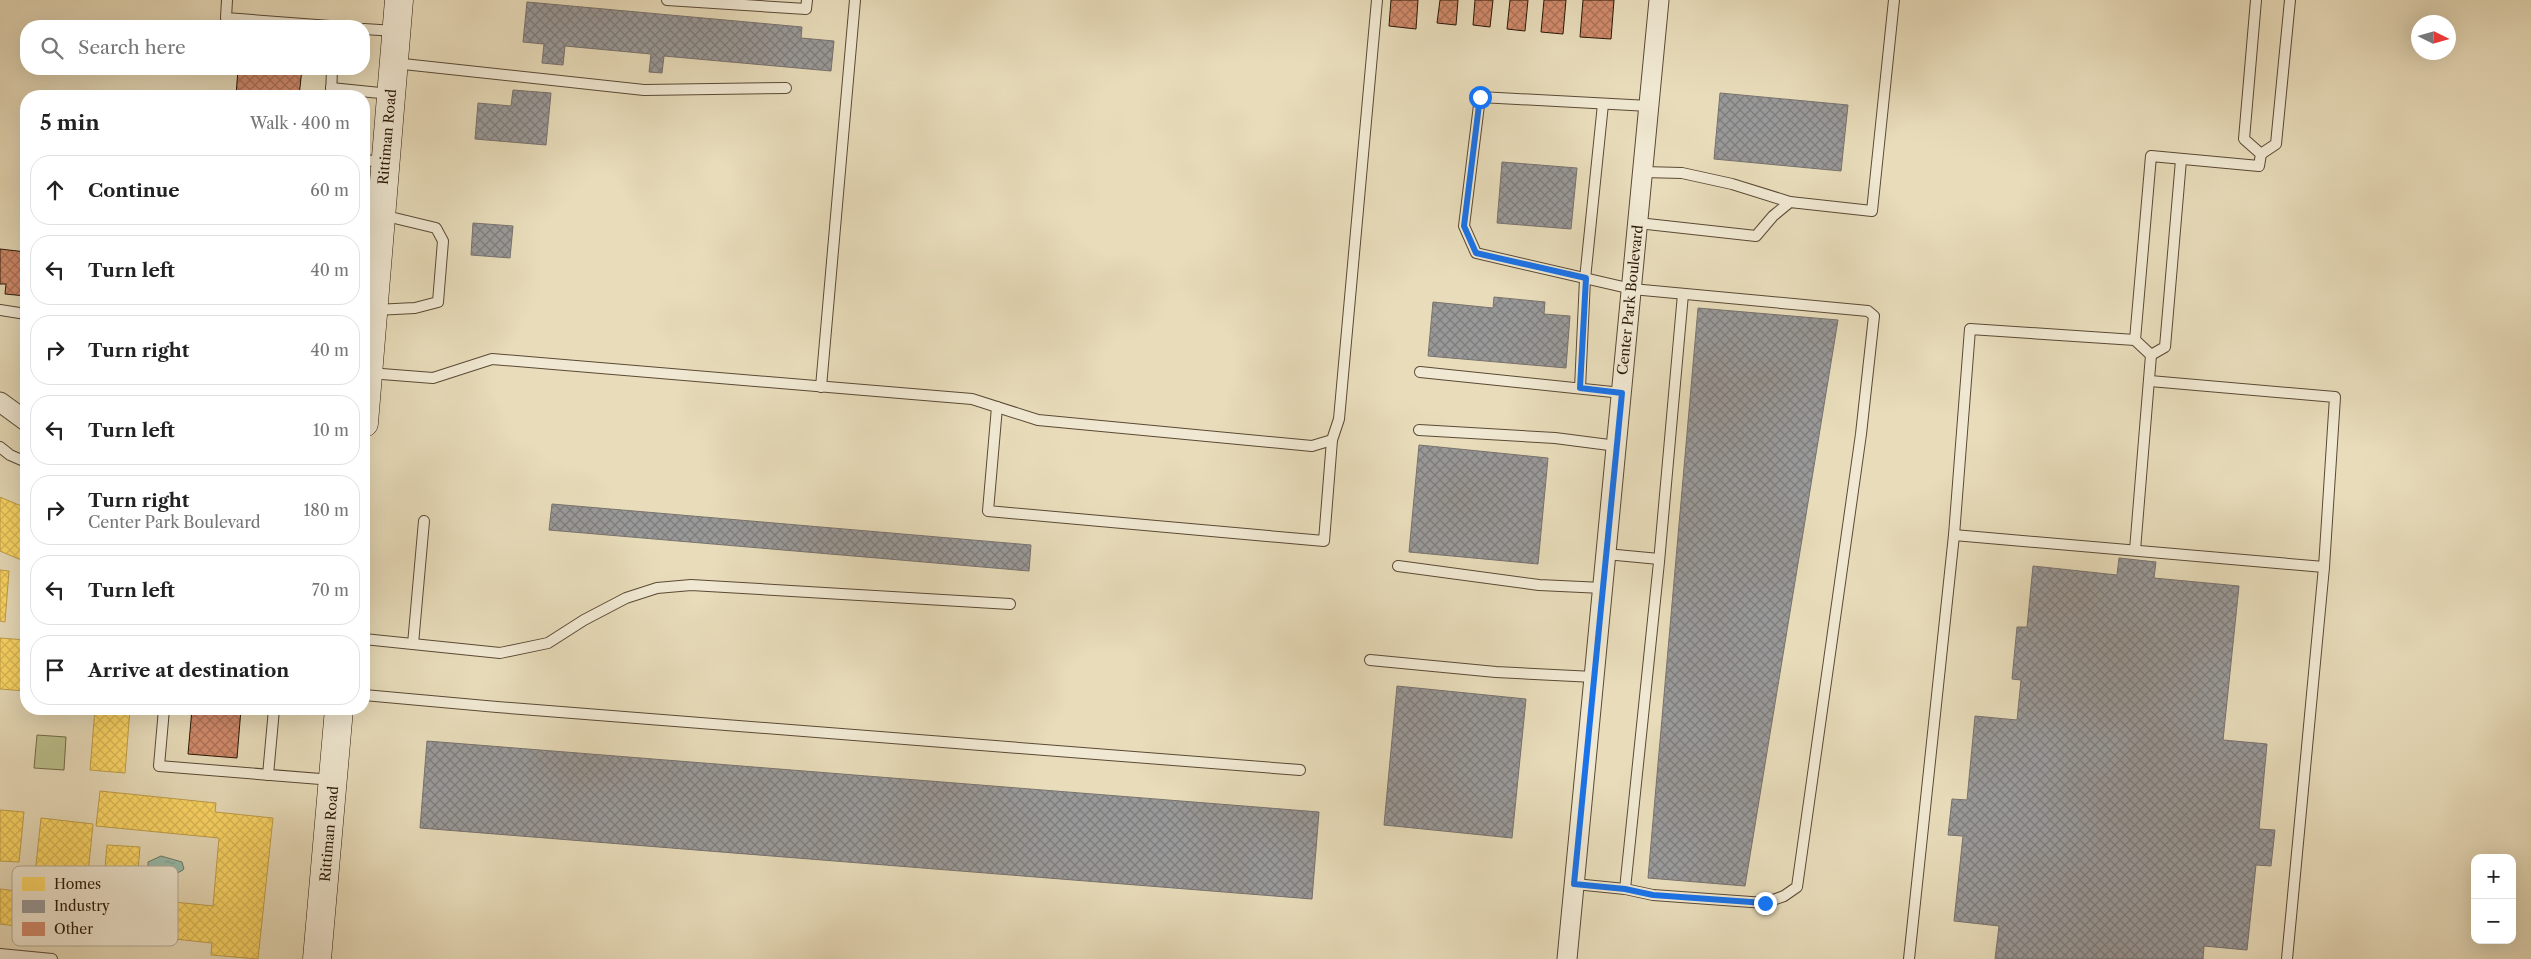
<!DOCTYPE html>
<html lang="en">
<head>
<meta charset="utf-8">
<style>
	body { margin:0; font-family:"Libre Caslon Text",serif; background:#f6f6f6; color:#222 }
	.controls { position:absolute; right:15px; bottom:15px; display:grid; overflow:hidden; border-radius:10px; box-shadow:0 5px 20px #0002 }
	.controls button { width:45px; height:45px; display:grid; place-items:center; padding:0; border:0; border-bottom:1px solid #e0e0e0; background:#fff; color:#222; font:25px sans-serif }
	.compass { position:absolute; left:2411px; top:15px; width:45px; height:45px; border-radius:50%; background:#fff; box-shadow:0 5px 20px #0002; rotate:95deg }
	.stop { position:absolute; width:15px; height:15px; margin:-11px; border:4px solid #1a73e8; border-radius:50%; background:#fff }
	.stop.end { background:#1a73e8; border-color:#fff; box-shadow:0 1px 5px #0008 }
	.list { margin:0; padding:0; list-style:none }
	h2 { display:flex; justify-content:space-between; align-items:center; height:65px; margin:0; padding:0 20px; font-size:21px }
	h2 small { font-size:16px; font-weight:400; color:#767676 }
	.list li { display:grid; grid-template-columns:32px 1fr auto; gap:15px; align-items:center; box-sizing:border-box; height:70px; margin:0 10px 10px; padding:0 10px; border:1px solid #e0e0e0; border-radius:20px }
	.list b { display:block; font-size:19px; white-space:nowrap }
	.list p { margin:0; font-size:16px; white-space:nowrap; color:#767676 }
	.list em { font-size:16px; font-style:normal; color:#767676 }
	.icon { flex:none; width:28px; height:28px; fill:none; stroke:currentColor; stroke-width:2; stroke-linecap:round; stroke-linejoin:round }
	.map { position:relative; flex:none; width:2531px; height:959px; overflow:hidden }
	.search { position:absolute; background:#fff; box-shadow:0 5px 20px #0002; left:20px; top:20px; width:350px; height:55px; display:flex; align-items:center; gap:12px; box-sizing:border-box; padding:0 18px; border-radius:20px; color:#767676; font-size:19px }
	.panel { position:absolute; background:#fff; box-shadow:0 5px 20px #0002; left:20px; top:90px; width:350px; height:625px; border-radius:20px }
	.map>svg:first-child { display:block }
	.green { fill:#bbbf8c; stroke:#736c4a }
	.water { fill:url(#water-ripples); stroke:#6c7a6a }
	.homes { fill:url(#homes-cross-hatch); stroke:#bf9f4a }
	.industry { fill:url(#industry-cross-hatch); stroke:#78726d }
	.building { fill:url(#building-cross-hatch); stroke:#2b1807 }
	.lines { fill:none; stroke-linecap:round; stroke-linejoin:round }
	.lane-casing { stroke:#5a4934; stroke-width:12 }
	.street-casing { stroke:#5a4934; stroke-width:21 }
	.secondary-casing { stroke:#2b1807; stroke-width:29 }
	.lane { stroke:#f0e8d2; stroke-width:10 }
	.street { stroke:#f0e8d2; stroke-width:19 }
	.secondary { stroke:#f0e8d2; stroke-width:28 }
	.route { stroke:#1a73e8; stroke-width:6 }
	.labels { text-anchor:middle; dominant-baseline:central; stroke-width:5; stroke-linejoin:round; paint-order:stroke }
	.street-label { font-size:14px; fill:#2b1807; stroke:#f0e8d2 }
	.key { fill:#f0e8d2; stroke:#b5aa95; stroke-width:1 }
	.key-label { font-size:14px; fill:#2b1807 }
</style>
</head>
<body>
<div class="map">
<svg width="2531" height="959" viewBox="0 0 2531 959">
	<defs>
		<pattern id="water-ripples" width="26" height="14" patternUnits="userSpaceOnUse" patternTransform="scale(1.25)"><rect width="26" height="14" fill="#98bcac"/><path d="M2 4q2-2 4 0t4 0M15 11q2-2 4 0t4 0" fill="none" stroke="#83a192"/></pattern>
		<pattern id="homes-cross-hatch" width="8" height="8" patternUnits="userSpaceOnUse" patternTransform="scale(1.25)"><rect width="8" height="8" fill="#ffd966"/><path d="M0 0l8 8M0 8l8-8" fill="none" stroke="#dbba57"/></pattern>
		<pattern id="industry-cross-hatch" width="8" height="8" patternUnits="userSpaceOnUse" patternTransform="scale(1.25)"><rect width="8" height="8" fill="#999"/><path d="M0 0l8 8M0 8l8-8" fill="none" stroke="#7d7c7b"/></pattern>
		<pattern id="building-cross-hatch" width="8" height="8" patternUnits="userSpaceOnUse" patternTransform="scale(1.25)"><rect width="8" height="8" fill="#d18b6c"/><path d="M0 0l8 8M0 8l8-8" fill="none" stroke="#aa7157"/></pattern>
	</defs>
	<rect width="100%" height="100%" fill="#e8dcba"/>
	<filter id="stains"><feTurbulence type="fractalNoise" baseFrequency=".004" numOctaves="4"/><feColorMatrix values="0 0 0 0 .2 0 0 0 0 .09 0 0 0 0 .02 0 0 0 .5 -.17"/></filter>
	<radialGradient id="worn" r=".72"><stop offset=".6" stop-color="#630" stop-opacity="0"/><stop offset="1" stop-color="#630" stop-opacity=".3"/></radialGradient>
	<path class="green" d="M37,735L66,737L64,770L34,768Z"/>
	<path class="water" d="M161,856L182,862L184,869C174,878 158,872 148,866V862Z"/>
	<g class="homes">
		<path d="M0,497L26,508V562L0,551Z"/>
		<path d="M0,570L9,571L5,622L0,621Z"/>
		<path d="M0,638L26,640V691L0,689Z"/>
		<path d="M95,709H130L125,773L90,770Z"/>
		<path d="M100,791L216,803L215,812L273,818L258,959L211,955L212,943L81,929L79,946L30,941L31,928L0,924V889L33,893L41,818L93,824L86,893L213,906L219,838L96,826Z"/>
		<path d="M0,810L24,812L19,862L0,861Z"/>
		<path d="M107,845L140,847L137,882L104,879Z"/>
	</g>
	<g class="industry">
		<path d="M527,2L802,27L801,38L834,41L831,71L664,56L662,73L649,72L651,54L565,46L563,65L542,63L544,44L523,42Z"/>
		<path d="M513,90L551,93L546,145L475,139L478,103L511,106Z"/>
		<path d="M1720,93L1848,105L1841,171L1714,159Z"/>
		<path d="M1502,162L1577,168L1571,229L1497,223Z"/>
		<path d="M473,223L513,226L510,258L471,255Z"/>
		<path d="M1494,297L1545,302L1544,314L1570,316L1566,368L1428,356L1433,302L1493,308Z"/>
		<path d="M1698,308L1838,320L1745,886L1648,878Z"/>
		<path d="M1419,445L1548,458L1538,564L1409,552Z"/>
		<path d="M552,504L1031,545L1029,571L549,530Z"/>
		<path d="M2119,558L2156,562L2154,578L2239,586L2223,740L2267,744L2259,829L2275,830L2271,866L2256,865L2247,950L2204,946L2203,959H1995L1999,926L1954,921L1963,836L1948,835L1952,799L1967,800L1975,716L2017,720L2021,680L2012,679L2017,627H2027L2033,566L2117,575Z"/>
		<path d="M1397,686L1526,699L1512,838L1384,825Z"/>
		<path d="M427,741L1319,812L1312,899L420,828Z"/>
	</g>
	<g class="building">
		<path d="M1391,0H1418L1416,29L1389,26Z"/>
		<path d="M1440,0H1458L1456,25L1437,23Z"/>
		<path d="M1475,0H1493L1490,27L1473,25Z"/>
		<path d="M1510,0H1528L1525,31L1507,29Z"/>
		<path d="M1544,0H1566L1563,34L1541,32Z"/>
		<path d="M1583,0H1614L1611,39L1580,37Z"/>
		<path d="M238,69H302L299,96H236Z"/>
		<path d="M0,249L26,252V296L5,294L6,284H0Z"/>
		<path d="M192,709H241L237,758L188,754Z"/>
	</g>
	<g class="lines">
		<defs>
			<g id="lane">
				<path d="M227,0L226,18L330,26"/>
				<path d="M667,0L806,9L807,0"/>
				<path d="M2256,0L2244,139L2261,154"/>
				<path d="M364,29L395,31"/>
				<path d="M394,63L644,90L786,88"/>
				<path d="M331,88L390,94"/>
				<path d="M331,96L332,69"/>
				<path d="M2261,154L2276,144L2290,0"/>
				<path d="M364,160L384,162"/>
				<path d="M1643,172L1682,173L1732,184L1790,202"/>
				<path d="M1638,223L1756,236L1773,216L1790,202L1872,211L1894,0"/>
				<path d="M0,310L26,314"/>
				<path d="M375,310L415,308L438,302L443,241L436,228L382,215"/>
				<path d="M2151,355L2165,347L2181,160"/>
				<path d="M1420,372L1622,393"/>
				<path d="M369,373L433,378L492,359L972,399L1038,420L1312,446L1332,440L1339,419L1377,0"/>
				<path d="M2150,381L2335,397L2324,567L2287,959"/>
				<path d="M821,387L855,0"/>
				<path d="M1580,388L1585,279L1603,104"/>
				<path d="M997,407L988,511L1324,541L1332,440"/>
				<path d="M1419,430L1555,438L1617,446"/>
				<path d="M0,447L10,455L26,462"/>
				<path d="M1954,535L2324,567"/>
				<path d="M2135,550L2151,355L2135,340L2151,156L2259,166L2261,154"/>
				<path d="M1606,554L1659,559"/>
				<path d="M1398,566L1539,585L1603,588"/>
				<path d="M364,639L500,653L548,643L584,620L626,598L657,588L691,585L1010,604"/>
				<path d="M413,644L424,521"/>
				<path d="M1370,660L1496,672L1594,677"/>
				<path d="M364,695L497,707L1300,770"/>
				<path d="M164,709L159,766L333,780"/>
				<path d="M268,775L274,709"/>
				<path d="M1575,884L1625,889L1653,895L1765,903L1784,896L1797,887L1861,434L1874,316L1868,311L1632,289L1476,253L1464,226L1480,97L1649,106"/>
				<path d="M1625,889L1659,562L1683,294"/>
				<path d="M0,954L52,959"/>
				<path d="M1909,959L1954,535L1970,329L2135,340"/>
			</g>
			<g id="street">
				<path d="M0,402L26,421"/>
				<path d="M1567,959L1659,0"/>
			</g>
			<g id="secondary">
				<path d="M364,423L399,0"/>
				<path d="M317,959L339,709"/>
			</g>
		</defs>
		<use href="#lane" class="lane-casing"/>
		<use href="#street" class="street-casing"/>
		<use href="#secondary" class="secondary-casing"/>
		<use href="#lane" class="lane"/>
		<use href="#street" class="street"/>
		<use href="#secondary" class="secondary"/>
	</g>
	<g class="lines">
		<path class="route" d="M1480,97L1464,226L1476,253L1586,278L1580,388L1622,393L1574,884L1625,889L1653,895L1765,903"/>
	</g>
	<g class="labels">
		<g class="street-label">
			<text transform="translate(387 137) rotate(-85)">Rittiman Road</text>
			<text transform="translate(1630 300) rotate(-84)">Center Park Boulevard</text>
			<text transform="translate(329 834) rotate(-85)">Rittiman Road</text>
		</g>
	</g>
	<rect x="12" y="866" width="166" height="80" rx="8" class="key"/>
	<rect x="22" y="877" width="23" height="14" fill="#ffd966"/>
	<rect x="22" y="900" width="23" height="13" fill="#999"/>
	<rect x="22" y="922" width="23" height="14" fill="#d18b6c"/>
	<g class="key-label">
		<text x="54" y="889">Homes</text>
		<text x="54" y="911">Industry</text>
		<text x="54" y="934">Other</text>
	</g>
	<rect width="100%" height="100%" filter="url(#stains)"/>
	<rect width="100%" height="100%" fill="url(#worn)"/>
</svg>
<div class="controls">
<button>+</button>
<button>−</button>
</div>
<svg class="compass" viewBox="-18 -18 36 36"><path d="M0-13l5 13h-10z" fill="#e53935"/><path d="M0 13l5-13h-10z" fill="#767676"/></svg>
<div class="stop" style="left:1480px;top:97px"></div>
<div class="stop end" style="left:1765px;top:903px"></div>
<div class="search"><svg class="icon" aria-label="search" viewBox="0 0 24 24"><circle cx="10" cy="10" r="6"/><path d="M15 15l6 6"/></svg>Search here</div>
<section class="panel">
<h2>5 min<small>Walk · 400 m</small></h2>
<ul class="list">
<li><svg class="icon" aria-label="ahead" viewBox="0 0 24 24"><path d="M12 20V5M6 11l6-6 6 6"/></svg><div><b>Continue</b></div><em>60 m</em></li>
<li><svg class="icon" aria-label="left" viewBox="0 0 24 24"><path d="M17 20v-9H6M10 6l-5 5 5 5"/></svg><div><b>Turn left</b></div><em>40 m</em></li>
<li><svg class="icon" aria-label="right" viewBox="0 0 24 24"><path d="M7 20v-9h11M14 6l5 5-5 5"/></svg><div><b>Turn right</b></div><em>40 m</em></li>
<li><svg class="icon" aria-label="left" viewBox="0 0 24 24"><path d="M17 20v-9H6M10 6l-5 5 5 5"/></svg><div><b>Turn left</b></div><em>10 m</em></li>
<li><svg class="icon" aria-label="right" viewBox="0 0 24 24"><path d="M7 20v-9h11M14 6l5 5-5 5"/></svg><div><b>Turn right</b><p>Center Park Boulevard</p></div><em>180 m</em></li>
<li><svg class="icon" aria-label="left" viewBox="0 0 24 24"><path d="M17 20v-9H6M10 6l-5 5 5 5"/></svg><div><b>Turn left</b></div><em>70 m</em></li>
<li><svg class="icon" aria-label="arrive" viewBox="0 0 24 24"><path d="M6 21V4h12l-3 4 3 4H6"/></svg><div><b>Arrive at destination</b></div></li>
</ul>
</section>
</div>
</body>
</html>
